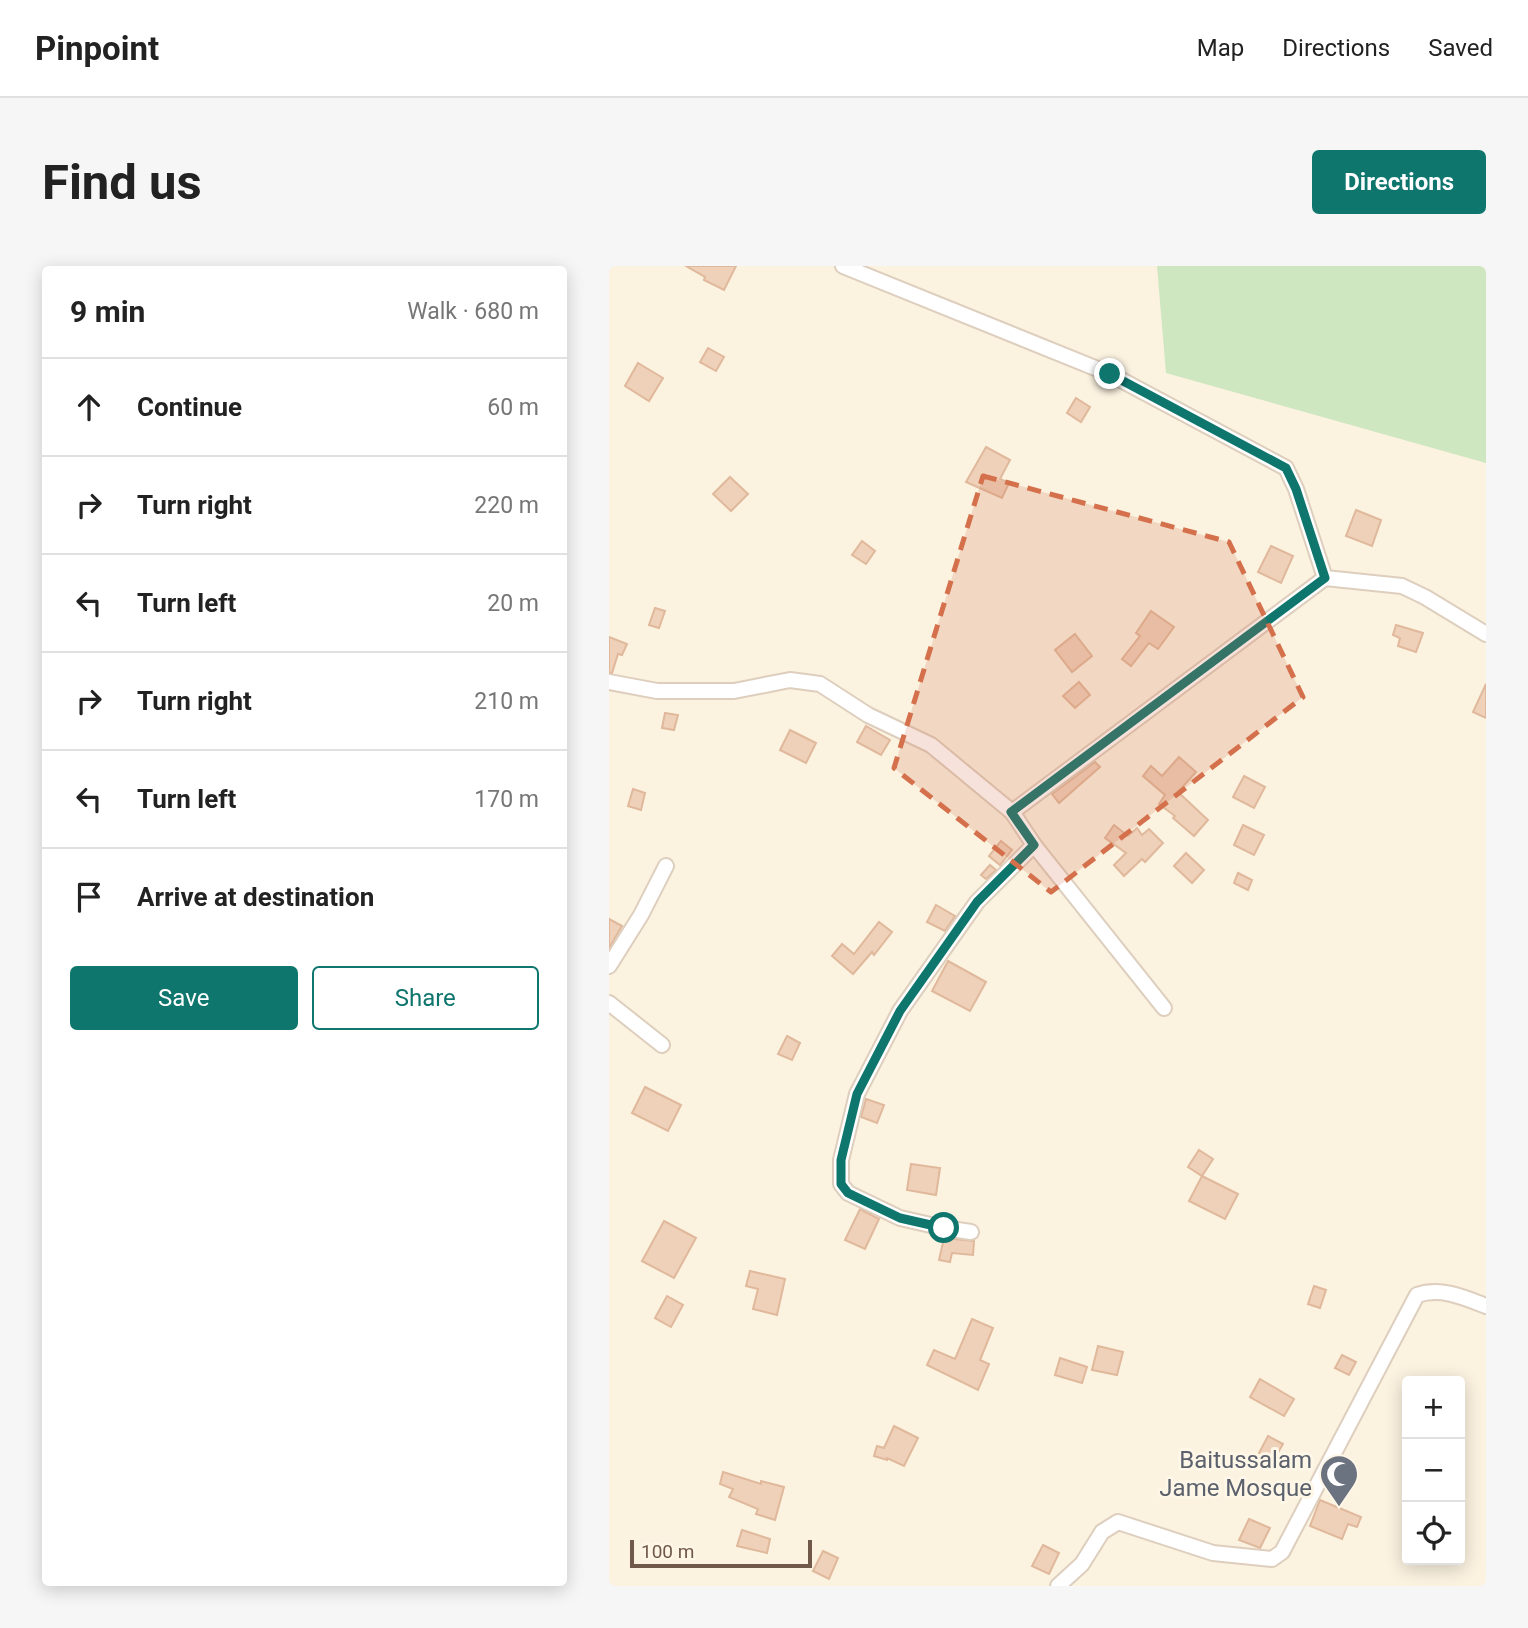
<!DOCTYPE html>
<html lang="en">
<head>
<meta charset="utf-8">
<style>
	body { margin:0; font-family:Roboto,sans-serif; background:#f6f6f6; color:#222 }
	.controls { position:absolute; right:21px; bottom:21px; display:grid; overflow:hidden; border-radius:7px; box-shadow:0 4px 18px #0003 }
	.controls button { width:63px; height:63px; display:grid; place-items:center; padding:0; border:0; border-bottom:2px solid #e0e0e0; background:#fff; color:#222; font:35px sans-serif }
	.scale { position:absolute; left:21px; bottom:18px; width:182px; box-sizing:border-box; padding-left:7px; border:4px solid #705949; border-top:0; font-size:19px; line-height:24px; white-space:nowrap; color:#705949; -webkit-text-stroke:5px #fef6e6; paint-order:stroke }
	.stop { position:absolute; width:21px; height:21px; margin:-16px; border:5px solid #0f766e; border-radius:50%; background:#fff }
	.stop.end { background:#0f766e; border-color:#fff; box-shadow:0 2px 7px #0008 }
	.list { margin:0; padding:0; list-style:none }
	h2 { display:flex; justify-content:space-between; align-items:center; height:91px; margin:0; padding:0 28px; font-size:30px }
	h2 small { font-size:23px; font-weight:400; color:#767676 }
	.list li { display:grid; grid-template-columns:46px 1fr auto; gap:21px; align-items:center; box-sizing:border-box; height:98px; padding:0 28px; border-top:2px solid #e0e0e0 }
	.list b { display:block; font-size:26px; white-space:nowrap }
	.list em { font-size:23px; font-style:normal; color:#767676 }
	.actions { display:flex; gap:14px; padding:21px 28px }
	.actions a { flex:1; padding:16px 0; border:2px solid #0f766e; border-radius:7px; text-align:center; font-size:24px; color:#0f766e }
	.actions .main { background:#0f766e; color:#fff }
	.icon { flex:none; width:38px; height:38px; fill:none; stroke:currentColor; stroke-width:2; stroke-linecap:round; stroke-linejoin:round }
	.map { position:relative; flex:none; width:877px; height:1320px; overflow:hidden; border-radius:7px }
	header { display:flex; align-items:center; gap:42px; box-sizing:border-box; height:98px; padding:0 35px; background:#fff; border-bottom:2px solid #e0e0e0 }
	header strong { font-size:33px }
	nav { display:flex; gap:38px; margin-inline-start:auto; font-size:24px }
	.intro { display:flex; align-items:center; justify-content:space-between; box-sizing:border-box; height:168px; padding:0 42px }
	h1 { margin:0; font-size:49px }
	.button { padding:18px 32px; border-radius:7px; background:#0f766e; color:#fff; font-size:24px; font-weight:700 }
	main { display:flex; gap:42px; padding:0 42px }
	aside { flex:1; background:#fff; border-radius:7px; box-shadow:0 4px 18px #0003 }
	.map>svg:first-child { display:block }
	.green { fill:#cee7c0 }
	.building { fill:#efd1b9; stroke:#e0b89b; stroke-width:2 }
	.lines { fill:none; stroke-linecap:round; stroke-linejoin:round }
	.minor-casing { stroke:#decebd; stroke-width:18 }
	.minor { stroke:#fff; stroke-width:14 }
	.route { stroke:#0f766e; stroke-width:9 }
	.marked { fill:#d4704b; fill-opacity:0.2; stroke:#d4704b; stroke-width:5; stroke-dasharray:14 9; stroke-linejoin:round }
	.labels { text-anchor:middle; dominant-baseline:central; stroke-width:6; stroke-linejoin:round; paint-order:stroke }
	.worship-label { font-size:24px; fill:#5b616d; stroke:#fef6e6; text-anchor:end }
</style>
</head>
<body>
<header>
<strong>Pinpoint</strong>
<nav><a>Map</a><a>Directions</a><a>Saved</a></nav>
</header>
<div class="intro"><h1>Find us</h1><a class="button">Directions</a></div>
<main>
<aside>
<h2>9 min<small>Walk · 680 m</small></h2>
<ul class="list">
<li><svg class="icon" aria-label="ahead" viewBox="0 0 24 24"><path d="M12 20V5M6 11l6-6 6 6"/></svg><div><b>Continue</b></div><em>60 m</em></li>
<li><svg class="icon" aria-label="right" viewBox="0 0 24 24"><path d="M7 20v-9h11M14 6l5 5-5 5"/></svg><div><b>Turn right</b></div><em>220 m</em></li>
<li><svg class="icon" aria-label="left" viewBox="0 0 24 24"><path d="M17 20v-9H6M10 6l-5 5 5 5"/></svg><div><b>Turn left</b></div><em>20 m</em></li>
<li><svg class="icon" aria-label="right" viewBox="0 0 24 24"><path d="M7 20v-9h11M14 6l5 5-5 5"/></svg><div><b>Turn right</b></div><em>210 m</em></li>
<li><svg class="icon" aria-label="left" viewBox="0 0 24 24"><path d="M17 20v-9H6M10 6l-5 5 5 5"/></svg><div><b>Turn left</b></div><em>170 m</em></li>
<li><svg class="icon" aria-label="arrive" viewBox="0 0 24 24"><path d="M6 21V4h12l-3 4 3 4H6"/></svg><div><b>Arrive at destination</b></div></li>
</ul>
<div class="actions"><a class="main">Save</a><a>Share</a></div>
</aside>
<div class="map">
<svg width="877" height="1320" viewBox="0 0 877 1320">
	<rect width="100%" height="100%" fill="#fbf2e0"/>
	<path class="green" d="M548,0H877V197L557,107Z"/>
	<g class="building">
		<path d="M77,0H127L115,24L95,14L96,11Z"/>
		<path d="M99,82L115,91L107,105L91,96Z"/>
		<path d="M29,97L54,112L40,135L16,120Z"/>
		<path d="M467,132L481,141L472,156L458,147Z"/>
		<path d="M377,181L401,194L391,213L400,217L393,232L357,216Z"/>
		<path d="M121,211L139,228L122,245L104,228Z"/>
		<path d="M747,244L772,254L763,280L737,270Z"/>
		<path d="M253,275L266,285L257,298L243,289Z"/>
		<path d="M662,280L684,290L672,317L649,306Z"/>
		<path d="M46,342L56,345L50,362L40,359Z"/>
		<path d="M542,345L565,361L549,383L540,377L522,400L513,393L531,370L527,367Z"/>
		<path d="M787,359L814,367L807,386L789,380L791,372L784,369Z"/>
		<path d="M466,368L483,390L463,406L446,384Z"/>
		<path d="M0,371L18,378L13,389L9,388L3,407H0Z"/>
		<path d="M470,416L481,429L466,442L454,430Z"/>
		<path d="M877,418V452L864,446Z"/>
		<path d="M56,447L69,449L65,464L53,462Z"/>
		<path d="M257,460L281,474L272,489L248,476Z"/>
		<path d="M181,464L207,477L197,497L171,484Z"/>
		<path d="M570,491L587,506L569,526L599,554L585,570L564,552L566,550L550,538L556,529L534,510L542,500L553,510Z"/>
		<path d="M486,496L491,501L450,537L443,528Z"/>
		<path d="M635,510L656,521L645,542L624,531Z"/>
		<path d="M24,523L36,527L32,544L19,540Z"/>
		<path d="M505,559L519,570L528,562L533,569L540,563L554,577L536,596L533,593L515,610L505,599L517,587L496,572Z"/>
		<path d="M634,559L655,569L645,589L625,579Z"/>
		<path d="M392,575L403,584L391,599L380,590Z"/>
		<path d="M577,587L595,604L583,617L565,600Z"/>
		<path d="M381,599L387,604L377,613L372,609Z"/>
		<path d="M629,607L643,614L639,624L625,617Z"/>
		<path d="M327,639L346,650L336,665L318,656Z"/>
		<path d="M0,653L13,660L0,682Z"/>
		<path d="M270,656L283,666L265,689L263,686L244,708L223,690L233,678L245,688Z"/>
		<path d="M339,695L377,716L361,745L323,725Z"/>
		<path d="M178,770L191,777L183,794L169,788Z"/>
		<path d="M36,821L72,839L59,865L23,847Z"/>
		<path d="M257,833L275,839L268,857L252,851Z"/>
		<path d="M590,884L604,893L593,910L579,901Z"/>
		<path d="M302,898L331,902L327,929L298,924Z"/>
		<path d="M593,910L629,928L616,953L580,935Z"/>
		<path d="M251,943L270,953L256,983L236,974Z"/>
		<path d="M55,955L87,972L65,1012L33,995Z"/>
		<path d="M335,972L365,975L364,989L343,987L341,996L330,994Z"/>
		<path d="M141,1005L176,1013L168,1049L144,1043L149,1023L137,1020Z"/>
		<path d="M705,1020L717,1024L711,1042L699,1038Z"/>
		<path d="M58,1030L74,1039L62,1061L46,1052Z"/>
		<path d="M363,1053L384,1062L371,1094L380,1098L369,1124L318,1099L325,1084L346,1093Z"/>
		<path d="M489,1080L514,1086L508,1109L483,1104Z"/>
		<path d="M733,1089L747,1096L740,1109L726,1102Z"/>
		<path d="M451,1092L478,1101L473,1117L446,1109Z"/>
		<path d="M651,1113L685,1133L675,1150L641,1131Z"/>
		<path d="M285,1160L309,1172L295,1200L278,1192V1194L265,1190L268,1180L275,1182Z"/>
		<path d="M659,1170L674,1178L664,1195L650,1187Z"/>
		<path d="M114,1206L152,1218V1215L175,1221L166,1254L147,1248L149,1243L120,1231L124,1223L111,1218Z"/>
		<path d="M711,1234L752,1251L748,1261L739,1258L733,1273L701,1260Z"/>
		<path d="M640,1253L661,1262L651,1282L630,1274Z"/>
		<path d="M133,1264L161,1273L158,1287L128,1280Z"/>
		<path d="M434,1279L450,1287L440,1308L423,1300Z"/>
		<path d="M214,1285L229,1292L220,1313L204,1305Z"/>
	</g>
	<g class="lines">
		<defs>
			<g id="minor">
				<path d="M234,0L501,108L677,202L687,223L716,312L793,320L816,331L877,368"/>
				<path d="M0,416L48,425H125L181,414L211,418L259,449L322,479L403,546"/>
				<path d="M0,700L32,649L57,600"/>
				<path d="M0,737L53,779"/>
				<path d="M555,742L425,579L403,546L716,312"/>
				<path d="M362,966L335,962L291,952L239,927L232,918V894L248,828L291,745L368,636L425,579"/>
				<path d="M449,1320L473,1298L493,1266L509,1256L604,1287L663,1293L673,1286L808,1029C832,1021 854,1031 877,1040"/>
			</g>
		</defs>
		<use href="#minor" class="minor-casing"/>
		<use href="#minor" class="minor"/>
	</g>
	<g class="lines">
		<path class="route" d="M335,962L291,952L239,927L232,918V894L248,828L291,745L368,636L425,579L402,546L716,312L687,223L677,202L501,108"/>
	</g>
	<path class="marked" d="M374,210L620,276L694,431L442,626L285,502Z"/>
	<defs>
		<symbol id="mosque-pin" viewBox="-11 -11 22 30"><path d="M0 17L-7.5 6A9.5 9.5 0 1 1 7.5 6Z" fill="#6b7280" stroke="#fef6e6"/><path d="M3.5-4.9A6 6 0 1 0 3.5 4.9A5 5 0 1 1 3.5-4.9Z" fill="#fff"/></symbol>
	</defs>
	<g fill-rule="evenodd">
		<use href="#mosque-pin" x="708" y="1186" width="44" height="60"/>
	</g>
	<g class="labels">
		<g class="worship-label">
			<text x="703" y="1194">Baitussalam<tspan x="703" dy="28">Jame Mosque</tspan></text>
		</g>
	</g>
</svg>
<div class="controls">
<button>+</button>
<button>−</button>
<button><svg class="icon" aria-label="locate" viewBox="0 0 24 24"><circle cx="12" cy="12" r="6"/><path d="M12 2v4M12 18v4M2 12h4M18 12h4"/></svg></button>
</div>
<div class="scale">100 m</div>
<div class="stop" style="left:335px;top:962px"></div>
<div class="stop end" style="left:501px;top:108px"></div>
</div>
</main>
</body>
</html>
